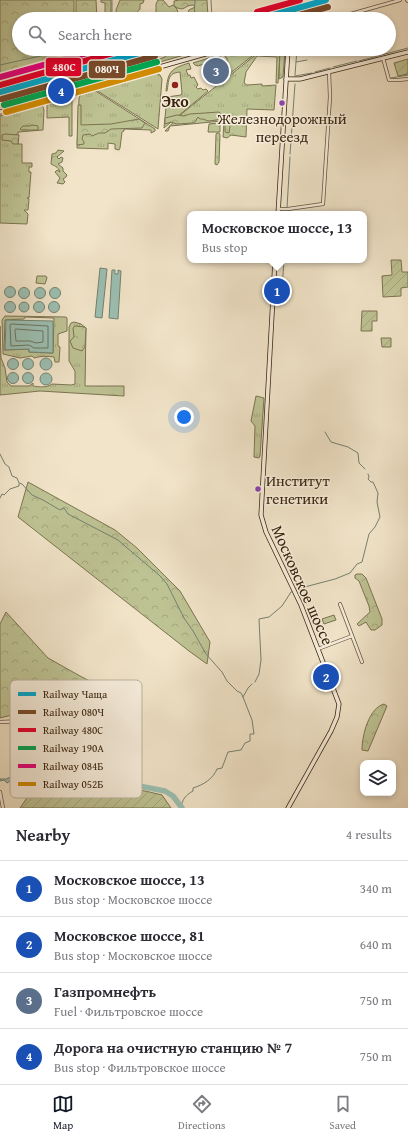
<!DOCTYPE html>
<html lang="en">
<head>
<meta charset="utf-8">
<style>
	body { margin:0; font-family:"Gentium Book Plus",serif; background:#f2f2f3; color:#2b2b33 }
	.controls { position:absolute; right:12px; bottom:12px; display:grid; overflow:hidden; border-radius:8px; box-shadow:0 2px 6px #0003 }
	.controls button { width:36px; height:36px; display:grid; place-items:center; padding:0; border:0; border-bottom:1px solid #e1e1e2; background:#fff; color:#2b2b33; font:20px sans-serif }
	.you { position:absolute; left:184px; top:417px; width:14px; height:14px; margin:-10px; border:3px solid #fff; border-radius:50%; background:#1a73e8; box-shadow:0 0 0 6px #1a73e833 }
	.badge { display:grid; place-items:center; width:26px; height:26px; border-radius:50%; background:#111827; color:#fff; font-size:13px; font-weight:700 }
	.pin { position:absolute; translate:-50% -50%; border:2px solid #fff; box-shadow:0 1px 4px #0006 }
	.popup { position:absolute; left:187px; top:211px; width:180px; height:52px; box-sizing:border-box; display:grid; place-content:center; border-radius:8px; background:#fff; filter:drop-shadow(0 1px 3px #0005); font-size:13px; white-space:nowrap; color:#7c7c81 }
	.popup b { font-size:15px; color:#2b2b33 }
	.popup::after { content:''; position:absolute; left:50%; top:100%; margin-left:-8px; border:8px solid transparent; border-top-color:#fff }
	.list { margin:0; padding:0; list-style:none }
	h2 { display:flex; justify-content:space-between; align-items:center; height:52px; margin:0; padding:0 16px; font-size:17px }
	h2 small { font-size:13px; font-weight:400; color:#7c7c81 }
	.list li { display:grid; grid-template-columns:26px 1fr auto; gap:12px; align-items:center; box-sizing:border-box; height:56px; padding:0 16px; border-top:1px solid #e1e1e2 }
	.list b { display:block; font-size:15px; white-space:nowrap }
	.list p { margin:0; font-size:13px; white-space:nowrap; color:#7c7c81 }
	.list em { font-size:13px; font-style:normal; color:#7c7c81 }
	.icon { flex:none; width:22px; height:22px; fill:none; stroke:currentColor; stroke-width:2; stroke-linecap:round; stroke-linejoin:round }
	.map { position:relative; flex:none; width:408px; height:808px; overflow:hidden }
	.search { position:absolute; background:#fff; box-shadow:0 2px 6px #0003; left:12px; right:12px; top:12px; height:44px; display:flex; align-items:center; gap:10px; box-sizing:border-box; padding:0 14px; border-radius:22px; color:#7c7c81; font-size:15px }
	.sheet { height:276px; background:#fff }
	nav { display:flex; justify-content:space-around; align-items:center; box-sizing:border-box; height:56px; border-top:1px solid #e1e1e2; background:#fff; font-size:11px; color:#7c7c81 }
	nav a { display:grid; justify-items:center; gap:2px }
	nav .on { color:#111827 }
	.map>svg:first-child { display:block }
	.grass { fill:url(#grass-tufts); stroke:#7c7450; fill-rule:evenodd }
	.forest { fill:url(#forest-crowns); stroke:#7c7450 }
	.garden { fill:url(#garden-furrows); stroke:#7c7450 }
	.pitch { fill:#bec394; stroke:#7c7450 }
	.water { fill:#9bbfb2; stroke:#748170 }
	.lines { fill:none; stroke-linecap:round; stroke-linejoin:round }
	.shore { stroke:#6a7260; stroke-width:1 }
	.stream { stroke:#748170; stroke-width:1 }
	.river { stroke:#9bbfb2; stroke-width:5.5 }
	.street-casing { stroke:#67543c; stroke-width:4 }
	.secondary-casing { stroke:#39240d; stroke-width:5 }
	.street { stroke:#f6eddc; stroke-width:2.5 }
	.secondary { stroke:#f6eddc; stroke-width:3.5 }
	.rail-1-casing { stroke:#f6eddc; stroke-width:9 }
	.rail-2-casing { stroke:#f6eddc; stroke-width:9 }
	.rail-3-casing { stroke:#f6eddc; stroke-width:9 }
	.rail-4-casing { stroke:#f6eddc; stroke-width:9 }
	.rail-5-casing { stroke:#f6eddc; stroke-width:9 }
	.rail-6-casing { stroke:#f6eddc; stroke-width:9 }
	.rail-1 { stroke:#00a9ce; stroke-width:6 }
	.rail-2 { stroke:#7a4b2a; stroke-width:6 }
	.rail-3 { stroke:#e4002b; stroke-width:6 }
	.rail-4 { stroke:#00a651; stroke-width:6 }
	.rail-5 { stroke:#e5007d; stroke-width:6 }
	.rail-6 { stroke:#d18c03; stroke-width:6 }
	.poi-dot { fill:#8f2418; stroke:#f6eddc; stroke-width:1.5 }
	.bus-dot { fill:#8e44ad; stroke:#f6eddc; stroke-width:1.5 }
	.labels { text-anchor:middle; dominant-baseline:central; stroke-width:3; stroke-linejoin:round; paint-order:stroke }
	.bus-label { font-size:15px; fill:#39240d; stroke:#f6eddc }
	.poi-label { font-size:16px; font-weight:bold; fill:#39240d; stroke:#f6eddc }
	.street-label { font-size:16px; fill:#39240d; stroke:#f6eddc }
	.key { fill:#f6eddc; stroke:#bdb19e; stroke-width:1 }
	.key-label { font-size:11px; fill:#39240d }
	.line-badge { stroke:#f6eddc; stroke-width:1.5 }
	.badge-label { font-size:11px; text-anchor:middle; font-weight:bold; fill:#fff }
</style>
</head>
<body>
<div class="map">
<svg width="408" height="808" viewBox="0 0 408 808">
	<defs>
		<pattern id="grass-tufts" width="24" height="20" patternUnits="userSpaceOnUse"><rect width="24" height="20" fill="#bec394"/><path d="M3 7l-1-3M5 7V3M7 7l1-3M15 17l-1-3M17 17v-4M19 17l1-3" fill="none" stroke="#a4a77e"/></pattern>
		<pattern id="forest-crowns" width="20" height="18" patternUnits="userSpaceOnUse"><rect width="20" height="18" fill="#bec394"/><path d="M2 6a3 3 0 1 1 6 0M12 15a3 3 0 1 1 6 0" fill="none" stroke="#a4a77e"/></pattern>
		<pattern id="garden-furrows" width="10" height="10" patternUnits="userSpaceOnUse"><rect width="10" height="10" fill="#bec394"/><path d="M-1 1l2-2M0 10L10 0M9 11l2-2" fill="none" stroke="#a4a77e"/></pattern>
	</defs>
	<rect width="100%" height="100%" fill="#f1e4c9"/>
	<filter id="stains"><feTurbulence type="fractalNoise" baseFrequency=".005" numOctaves="4"/><feColorMatrix values="0 0 0 0 .2 0 0 0 0 .09 0 0 0 0 .02 0 0 0 .5 -.17"/></filter>
	<radialGradient id="worn" r=".72"><stop offset=".6" stop-color="#630" stop-opacity="0"/><stop offset="1" stop-color="#630" stop-opacity=".3"/></radialGradient>
	<g class="grass">
		<path d="M286,12L288,13L287,19H264L275,16L276,18L280,17V15Z"/>
		<path d="M158,49H180L18,96V97L87,77L86,83L63,88L0,107V94L61,78Z"/>
		<path d="M185,49H205L87,83L89,76H97L106,72L120,71L124,68L135,66L139,63L160,59L165,57L167,54Z"/>
		<path d="M239,49H261L219,82L224,73H228L227,66H224V63H227V58L225,57L226,52Z"/>
		<path d="M263,49H269L280,54L278,83H276L277,57L257,56L246,72L244,83L247,85L262,84V86L276,85L274,110L247,109L246,137L231,135L227,138L223,137L224,122L222,121L170,126L168,131H165L180,115Z"/>
		<path d="M280,49L285,50L283,77L279,79Z"/>
		<path d="M222,54L219,59L198,66L195,65L193,63Z"/>
		<path d="M189,63L191,69L186,70L188,75H190L191,78L194,77L198,85L196,87L198,89L201,88L203,90L206,89L208,91L164,128L167,97L181,95L182,93L180,72C167,73 169,81 167,91H166C168,72 170,69 189,63Z"/>
		<path d="M156,73L160,75L162,79L158,129L96,90Z"/>
		<path d="M94,90L155,129V131L151,133V130L124,129V131L122,132L120,148L119,150L115,149V144L108,143V149L77,148L79,98L81,94Z"/>
		<path d="M72,96V136H69V117L47,118V104Z"/>
		<path d="M42,104L44,110L43,130L18,132V144H22V163H32V167H29V172H31L29,198H27L29,199L28,210H24L28,214L27,224L0,223V116Z"/>
		<path d="M218,123L220,125V132H208L209,124Z"/>
		<path d="M5,316L66,317L67,318V331L58,334V346L60,347L59,362H55L54,357C47,356 41,356 34,358L32,356L20,358L3,354L2,320ZM25,317L54,318L53,353L29,352V349L4,350L5,320L24,319Z"/>
		<path d="M74,322L81,324L86,328L85,386H124V396L40,391L0,395V326L1,358L5,368L7,382L11,386H29L33,383V386C39,387 47,388 52,384L71,385L75,384V371L69,361V327L71,323Z"/>
		<path d="M256,396L264,398L260,456L259,458L254,457L255,426L251,421Z"/>
	</g>
	<g class="forest">
		<path d="M0,0H74V19H19V49H74L73,64L0,82Z"/>
		<path d="M76,0H96L97,19H76Z"/>
		<path d="M101,0H111V19H101V13L105,15V3L101,2Z"/>
		<path d="M120,0H144L143,3L140,4V9L134,16L135,19H117L116,10Z"/>
		<path d="M158,0H163L169,7L173,5L177,9L178,13L176,17H186L189,10L195,7L193,5C184,5 185,13 174,6V1L179,0H207L208,17L204,19H156V4Z"/>
		<path d="M78,105H81V125L111,124L139,119L145,123L142,128L111,129L105,133H99L92,136L90,134L83,135L82,139L84,142V144L77,145Z"/>
		<path d="M219,112L221,114L217,120L208,121L203,119H200L198,117L195,122L193,123L177,124L171,122L165,124V118L177,115L184,116L190,114Z"/>
		<path d="M229,116L231,118L229,133L225,132V122L222,118L223,117Z"/>
		<path d="M32,125L38,126V130H22L20,129L23,126H30Z"/>
		<path d="M217,133H219L220,135L219,162L217,165L215,164L216,134Z"/>
		<path d="M5,134L19,135L18,144H13L11,141L2,140V135Z"/>
		<path d="M58,150L64,151L57,157L59,159L61,157L63,158L62,162L58,164L63,168V171L67,175L66,177L63,179L65,182L63,184L57,183L60,178L55,172L57,170L60,172C58,166 54,166 51,164L52,154L56,153Z"/>
		<path d="M37,276H46L47,278L45,284L36,283Z"/>
		<path d="M75,326L85,327L86,328L85,347L82,351L73,348L70,341L74,337L73,328Z"/>
		<path d="M28,482L115,530L137,548L180,591L210,642L207,664L189,651L18,517Z"/>
		<path d="M357,574H362L366,578L382,619V625L375,630H371L366,622L359,626L357,624L370,612L369,606L359,581L355,578V575Z"/>
		<path d="M6,612L48,658L80,676L107,690L111,707L125,711L80,710L78,695L58,698L60,710H32L0,718V624Z"/>
		<path d="M384,704L387,706L368,751L362,750C362,735 369,708 384,704Z"/>
	</g>
	<g class="garden">
		<path d="M408,59V74L398,76L394,63Z"/>
		<path d="M391,260H401L402,272H408V287L401,288V296L383,297L382,276L392,275Z"/>
		<path d="M362,311H377V321H372V331H361Z"/>
		<path d="M381,338H391V347H382Z"/>
		<path d="M68,777C100,784 131,787 162,795L171,808H20L31,792L24,790L25,783L48,788L56,779Z"/>
	</g>
	<path class="pitch" d="M334,615L336,620L324,624L322,619Z"/>
	<g class="water">
		<path d="M100,268L107,269L102,318L95,317Z"/>
		<path d="M112,270H115V274H118V270L121,271L118,319L109,318Z"/>
		<circle cx="10" cy="292" r="5.5"/>
		<circle cx="40" cy="293" r="5.5"/>
		<circle cx="24" cy="293" r="5.5"/>
		<circle cx="55" cy="293" r="5.5"/>
		<circle cx="39" cy="307" r="5.5"/>
		<circle cx="54" cy="307" r="5.5"/>
		<circle cx="10" cy="307" r="5.5"/>
		<circle cx="24" cy="307" r="5"/>
		<path d="M6,320L53,321V353L29,352V349L5,350Z"/>
		<circle cx="46" cy="364" r="6"/>
		<circle cx="28" cy="364" r="5.5"/>
		<circle cx="13" cy="364" r="5.5"/>
		<circle cx="13" cy="378" r="5.5"/>
		<circle cx="28" cy="378" r="5.5"/>
		<circle cx="46" cy="379" r="6"/>
		<path d="M53,772H57L58,775H61L71,772L77,776L84,777V779L75,777L69,774L63,777H55L48,788L35,781L21,778H15L7,783L4,780L0,781V779H6L13,776H18L33,779L48,785Z"/>
	</g>
	<g class="lines">
		<g class="shore">
			<path d="M11,324L48,326V348H34L29,345L11,346L10,326Z"/>
			<path d="M16,329L43,331V342L36,343L30,341H16L15,331Z"/>
		</g>
		<g class="stream">
			<path d="M211,0L212,18"/>
			<path d="M298,0L299,4"/>
			<path d="M112,19V0"/>
			<path d="M194,19L195,0"/>
			<path d="M228,19L232,17L235,19"/>
			<path d="M236,19L281,6"/>
			<path d="M299,19L301,13L300,8"/>
			<path d="M359,61L408,48"/>
			<path d="M296,62L307,60"/>
			<path d="M0,65L72,49"/>
			<path d="M333,67L357,61"/>
			<path d="M315,72L330,68"/>
			<path d="M295,75L297,49"/>
			<path d="M295,76L312,73"/>
			<path d="M391,78L408,75"/>
			<path d="M0,102L183,49"/>
			<path d="M290,154L295,84"/>
			<path d="M287,208L290,157"/>
			<path d="M287,214V211"/>
			<path d="M282,289L284,260"/>
			<path d="M325,432L331,442L348,447L358,453L359,463L365,469"/>
			<path d="M0,454L5,464L9,467L12,476L17,478L19,483L22,484L32,495L43,500L60,510L64,508L68,514L118,540L160,576L167,584L184,618L193,631L206,654L222,672L227,681L237,691L241,693L243,697L252,720L254,734H250V741L245,743L241,750L228,752L222,768L217,769C213,779 203,785 193,788V791C186,795 182,799 181,808"/>
			<path d="M0,498L2,494L4,495L10,489L19,486V484"/>
			<path d="M255,682L259,674L261,660L259,619L269,617L282,606L291,592L297,589L335,579L350,573L357,564L362,562L369,534L375,527L380,517L377,502L378,493L373,482H371L368,479L369,477L368,474"/>
			<path d="M243,697L248,688L252,684"/>
		</g>
		<path class="river" d="M78,777L105,783L110,782L123,786H139L165,791L173,796L182,808"/>
		<defs>
			<g id="street">
				<path d="M407,0L408,1"/>
				<path d="M333,19L400,0"/>
				<path d="M383,58L389,80H398L408,79"/>
				<path d="M279,209H288L323,204L330,97L329,72"/>
				<path d="M340,604L362,662"/>
				<path d="M318,649L352,636"/>
				<path d="M0,722L49,720L65,717L83,716L102,717"/>
				<path d="M0,792L3,808"/>
			</g>
			<g id="secondary">
				<path d="M290,19L291,0"/>
				<path d="M286,79H300L408,52"/>
				<path d="M0,112L223,49"/>
				<path d="M278,214L288,49"/>
				<path d="M275,260L261,515L266,532L301,605L339,704L337,717L331,731L288,808"/>
			</g>
		</defs>
		<use href="#street" class="street-casing"/>
		<use href="#secondary" class="secondary-casing"/>
		<use href="#street" class="street"/>
		<use href="#secondary" class="secondary"/>
		<defs>
			<g id="rail-1">
				<path d="M259,19L326,0"/>
				<path d="M0,92L153,49"/>
			</g>
			<g id="rail-2">
				<path d="M285,19L328,7"/>
				<path d="M2,99L155,56"/>
			</g>
			<g id="rail-3">
				<path d="M257,12L300,0"/>
				<path d="M0,85L127,49"/>
			</g>
			<path id="rail-4" d="M4,105L157,62"/>
			<path id="rail-5" d="M0,77L101,49"/>
			<path id="rail-6" d="M6,112L159,69"/>
		</defs>
		<use href="#rail-1" class="rail-1-casing"/>
		<use href="#rail-2" class="rail-2-casing"/>
		<use href="#rail-3" class="rail-3-casing"/>
		<use href="#rail-4" class="rail-4-casing"/>
		<use href="#rail-5" class="rail-5-casing"/>
		<use href="#rail-6" class="rail-6-casing"/>
		<use href="#rail-1" class="rail-1"/>
		<use href="#rail-2" class="rail-2"/>
		<use href="#rail-3" class="rail-3"/>
		<use href="#rail-4" class="rail-4"/>
		<use href="#rail-5" class="rail-5"/>
		<use href="#rail-6" class="rail-6"/>
	</g>
	<circle class="poi-dot" cx="175" cy="85" r="4"/>
	<g class="bus-dot">
		<circle cx="282" cy="103" r="3.5"/>
		<circle cx="258" cy="489" r="3.5"/>
	</g>
	<g class="labels">
		<g class="bus-label">
			<text x="282" y="118">Железнодорожный<tspan x="282" dy="18">переезд</tspan></text>
			<text x="266" y="480" text-anchor="start">Институт<tspan x="266" dy="18">генетики</tspan></text>
		</g>
		<g class="poi-label">
			<text x="175" y="101">Эко</text>
		</g>
		<g class="street-label">
			<text transform="translate(303 585) rotate(66)">Московское шоссе</text>
		</g>
	</g>
	<rect x="10" y="680" width="132" height="118" rx="6" class="key"/>
	<rect x="18" y="692" width="18" height="4" fill="#00a9ce"/>
	<rect x="18" y="710" width="18" height="4" fill="#7a4b2a"/>
	<rect x="18" y="728" width="18" height="4" fill="#e4002b"/>
	<rect x="18" y="746" width="18" height="4" fill="#00a651"/>
	<rect x="18" y="764" width="18" height="4" fill="#e5007d"/>
	<rect x="18" y="782" width="18" height="4" fill="#d18c03"/>
	<g class="key-label">
		<text x="43" y="698">Railway Чаща</text>
		<text x="43" y="716">Railway 080Ч</text>
		<text x="43" y="734">Railway 480С</text>
		<text x="43" y="752">Railway 190А</text>
		<text x="43" y="770">Railway 084Б</text>
		<text x="43" y="788">Railway 052Б</text>
	</g>
	<g class="line-badge">
		<rect x="45" y="57" width="37" height="20" rx="4" fill="#e4002b"/>
		<rect x="88" y="60" width="38" height="19" rx="4" fill="#7a4b2a"/>
	</g>
	<g class="badge-label">
		<text x="64" y="71">480С</text>
		<text x="107" y="73">080Ч</text>
	</g>
	<rect width="100%" height="100%" filter="url(#stains)"/>
	<rect width="100%" height="100%" fill="url(#worn)"/>
</svg>
<div class="controls">
<button><svg class="icon" aria-label="layers" viewBox="0 0 24 24"><path d="M12 4l9 5-9 5-9-5zM3 14l9 5 9-5"/></svg></button>
</div>
<div class="you"></div>
<div class="pin badge" style="left:277px;top:291px;background:#1a4fb4">1</div>
<div class="popup"><b>Московское шоссе, 13</b>Bus stop</div>
<div class="pin badge" style="left:326px;top:677px;background:#1a4fb4">2</div>
<div class="pin badge" style="left:216px;top:71px;background:#5c6f8a">3</div>
<div class="pin badge" style="left:61px;top:91px;background:#1a4fb4">4</div>
<div class="search"><svg class="icon" aria-label="search" viewBox="0 0 24 24"><circle cx="10" cy="10" r="6"/><path d="M15 15l6 6"/></svg>Search here</div>
</div>
<section class="sheet">
<h2>Nearby<small>4 results</small></h2>
<ul class="list">
<li><span class="badge" style="background:#1a4fb4">1</span><div><b>Московское шоссе, 13</b><p>Bus stop · Московское шоссе</p></div><em>340 m</em></li>
<li><span class="badge" style="background:#1a4fb4">2</span><div><b>Московское шоссе, 81</b><p>Bus stop · Московское шоссе</p></div><em>640 m</em></li>
<li><span class="badge" style="background:#5c6f8a">3</span><div><b>Газпромнефть</b><p>Fuel · Фильтровское шоссе</p></div><em>750 m</em></li>
<li><span class="badge" style="background:#1a4fb4">4</span><div><b>Дорога на очистную станцию № 7</b><p>Bus stop · Фильтровское шоссе</p></div><em>750 m</em></li>
</ul>
</section>
<nav>
<a class="on"><svg class="icon" aria-label="map" viewBox="0 0 24 24"><path d="M3 6l6-2 6 2 6-2v14l-6 2-6-2-6 2zM9 4v14M15 6v14"/></svg>Map</a>
<a><svg class="icon" aria-label="directions" viewBox="0 0 24 24"><path d="M12 3l9 9-9 9-9-9zM9 14v-3h6M13 9l2 2-2 2"/></svg>Directions</a>
<a><svg class="icon" aria-label="saved" viewBox="0 0 24 24"><path d="M7 4h10v16l-5-4-5 4z"/></svg>Saved</a>
</nav>
</body>
</html>
